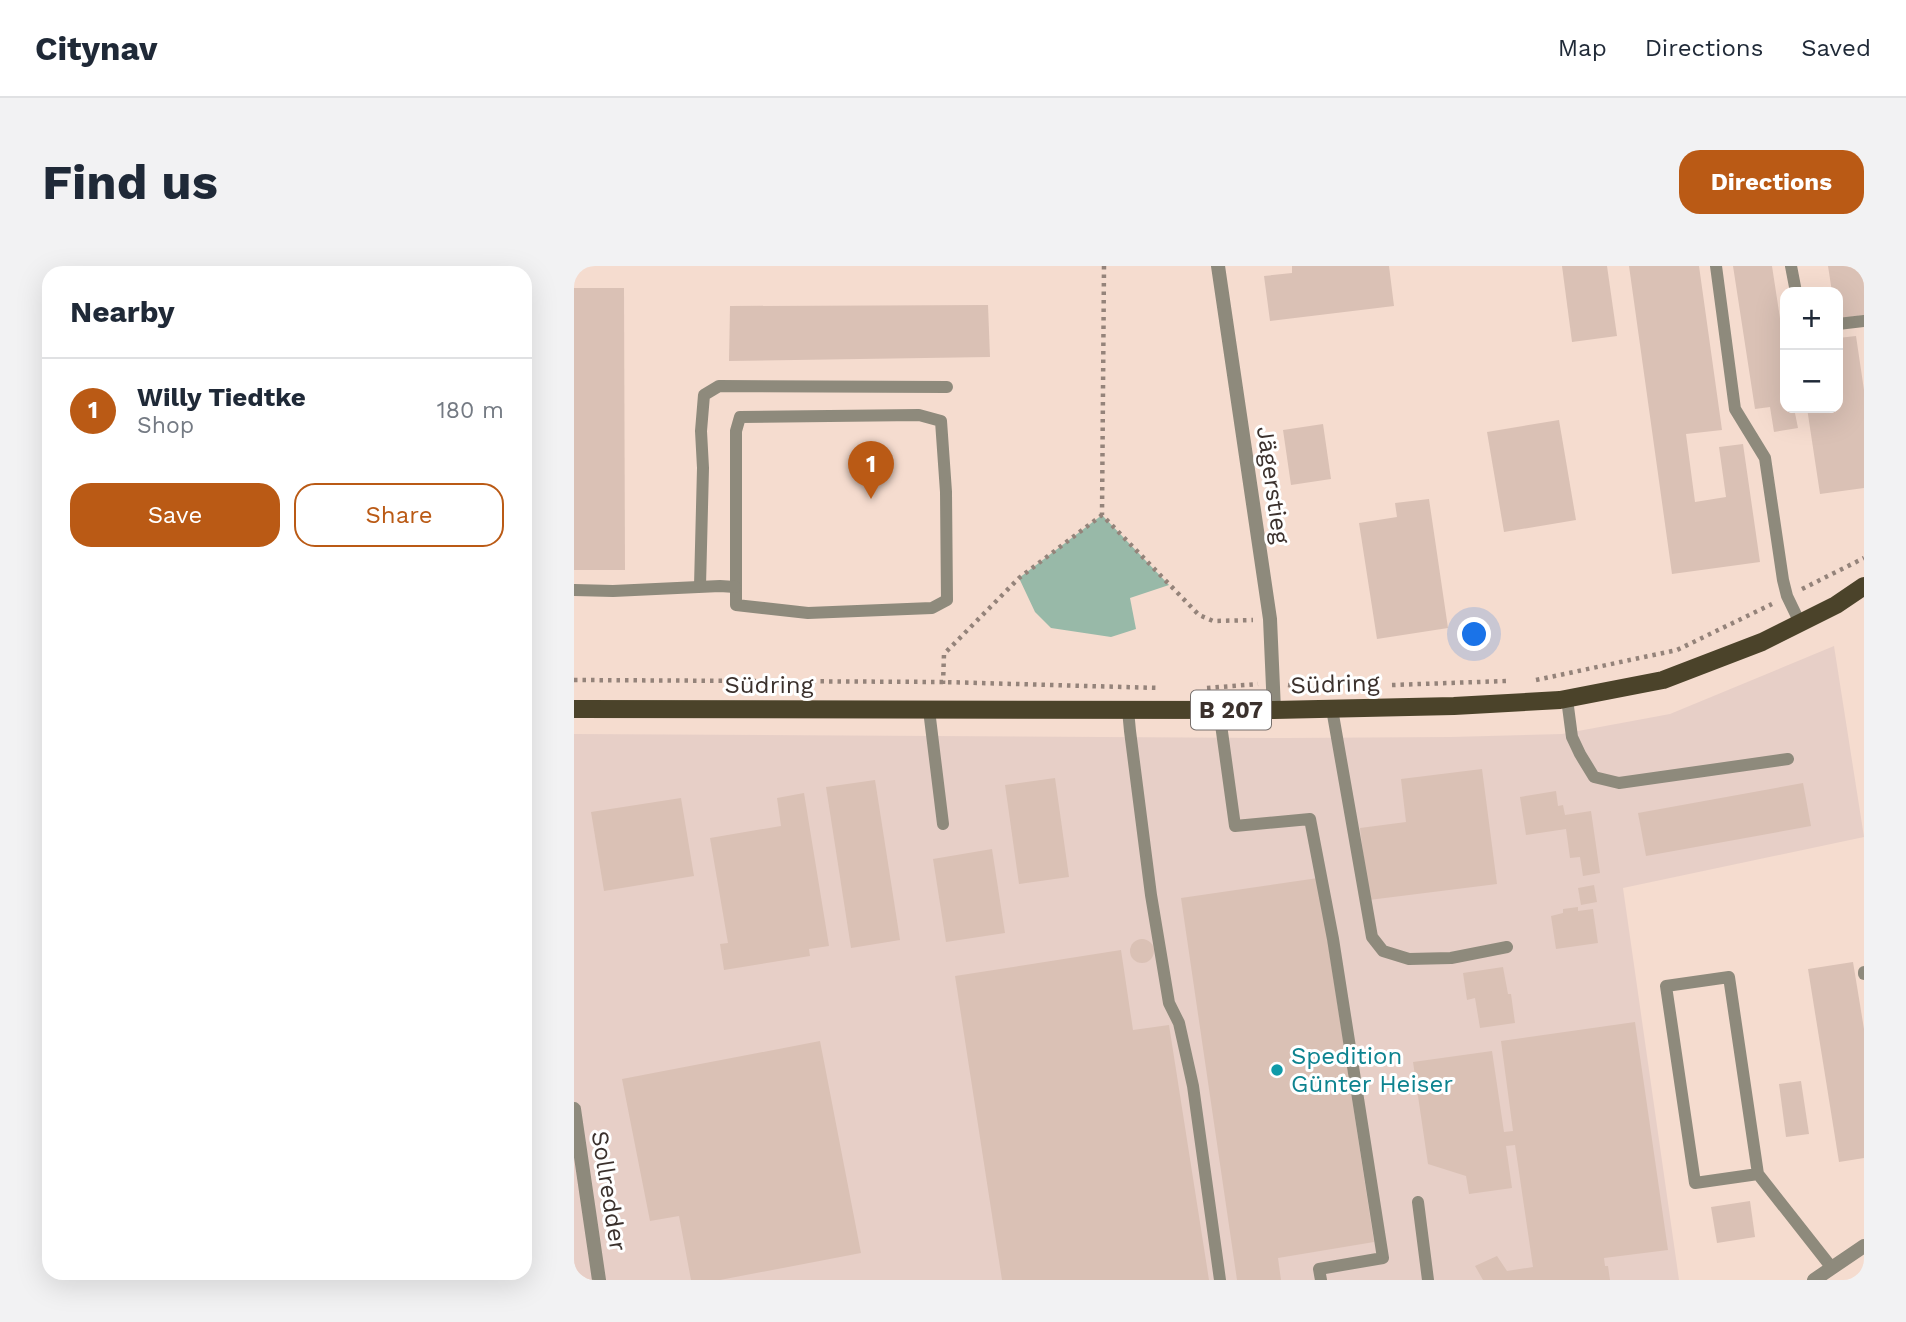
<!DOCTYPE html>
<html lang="en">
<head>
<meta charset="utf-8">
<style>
	body { margin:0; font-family:"Work Sans",sans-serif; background:#f2f2f3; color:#1f2937 }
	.controls { position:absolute; right:21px; top:21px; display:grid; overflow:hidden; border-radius:14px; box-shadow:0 7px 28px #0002 }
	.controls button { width:63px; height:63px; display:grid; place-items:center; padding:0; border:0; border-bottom:2px solid #e0e1e3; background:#fff; color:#1f2937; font:35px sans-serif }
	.you { position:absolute; left:901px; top:369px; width:24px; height:24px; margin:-18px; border:5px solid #fff; border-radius:50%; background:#1a73e8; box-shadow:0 0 0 10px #1a73e833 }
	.badge { display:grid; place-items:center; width:46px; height:46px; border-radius:50%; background:#ba5a15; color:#fff; font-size:23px; font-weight:700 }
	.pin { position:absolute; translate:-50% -58px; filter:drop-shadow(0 2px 4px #0008) }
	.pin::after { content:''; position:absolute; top:37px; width:24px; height:21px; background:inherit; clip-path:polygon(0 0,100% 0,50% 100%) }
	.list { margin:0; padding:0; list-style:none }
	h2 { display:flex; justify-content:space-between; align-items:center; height:91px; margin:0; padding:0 28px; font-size:30px }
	h2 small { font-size:23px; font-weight:400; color:#747a83 }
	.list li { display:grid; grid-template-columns:46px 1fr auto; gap:21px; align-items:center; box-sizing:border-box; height:105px; padding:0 28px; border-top:2px solid #e0e1e3 }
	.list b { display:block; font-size:26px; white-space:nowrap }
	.list p { margin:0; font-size:23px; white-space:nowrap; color:#747a83 }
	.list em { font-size:23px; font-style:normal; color:#747a83 }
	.actions { display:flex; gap:14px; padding:21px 28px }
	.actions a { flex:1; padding:16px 0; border:2px solid #ba5a15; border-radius:21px; text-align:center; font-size:24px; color:#ba5a15 }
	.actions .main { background:#ba5a15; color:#fff }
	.map { position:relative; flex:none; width:1290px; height:1014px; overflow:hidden; border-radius:21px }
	header { display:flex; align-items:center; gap:42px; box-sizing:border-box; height:98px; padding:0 35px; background:#fff; border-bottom:2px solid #e0e1e3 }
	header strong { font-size:33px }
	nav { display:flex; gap:38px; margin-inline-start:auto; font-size:24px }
	.intro { display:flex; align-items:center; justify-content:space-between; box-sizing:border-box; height:168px; padding:0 42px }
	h1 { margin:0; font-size:49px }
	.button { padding:18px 32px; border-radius:21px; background:#ba5a15; color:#fff; font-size:24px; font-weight:700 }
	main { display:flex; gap:42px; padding:0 42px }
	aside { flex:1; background:#fff; border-radius:21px; box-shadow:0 7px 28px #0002 }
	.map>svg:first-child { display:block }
	.industrial { fill:#e7cfc7 }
	.green { fill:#98b9a8 }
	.building { fill:#dac1b5 }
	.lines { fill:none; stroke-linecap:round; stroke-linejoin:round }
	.path { stroke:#94837a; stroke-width:4.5; stroke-dasharray:3.5 5; stroke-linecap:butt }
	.service { stroke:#8e8a7c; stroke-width:12 }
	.minor { stroke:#8e8a7c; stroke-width:14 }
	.primary { stroke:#4b432a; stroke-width:18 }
	.culture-dot { fill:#0f9aa8; stroke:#fff; stroke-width:2.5 }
	.labels { text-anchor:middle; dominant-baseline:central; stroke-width:6; stroke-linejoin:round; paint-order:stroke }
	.shield { fill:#fff; stroke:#766f6c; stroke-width:2 }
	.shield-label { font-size:23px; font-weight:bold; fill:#3b312d }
	.street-label { font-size:24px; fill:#3b312d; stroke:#fff }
	.culture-label { font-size:24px; fill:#0d838f; stroke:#fff; text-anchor:start }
</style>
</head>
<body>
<header>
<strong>Citynav</strong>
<nav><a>Map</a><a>Directions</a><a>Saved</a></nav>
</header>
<div class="intro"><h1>Find us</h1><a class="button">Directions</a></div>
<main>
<aside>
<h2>Nearby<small></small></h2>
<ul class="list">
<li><span class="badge">1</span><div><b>Willy Tiedtke</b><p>Shop</p></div><em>180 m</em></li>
</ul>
<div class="actions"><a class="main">Save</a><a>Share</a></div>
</aside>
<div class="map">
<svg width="1290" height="1014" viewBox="0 0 1290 1014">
	<rect width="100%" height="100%" fill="#f5dccf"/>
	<path class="industrial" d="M1260,380L1290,571L1049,622L1105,1014H0V468L712,472L877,471L988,468L1096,448Z"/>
	<path class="green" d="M528,249L595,319L556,332L562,363L537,371L477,362L461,346L445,312Z"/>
	<g class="building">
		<path d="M718,0H815L820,40L696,55L690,10L718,7Z"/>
		<path d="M988,0H1033L1043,70L998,76Z"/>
		<path d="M1055,0H1125L1148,164L1112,168L1121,236L1152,231L1145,181L1169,178L1186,296L1098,308Z"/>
		<path d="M1159,0H1198L1211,85V142H1220L1224,162L1200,166L1196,141L1181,143Z"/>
		<path d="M1254,0H1290V49L1264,53V26H1258Z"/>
		<path d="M0,22H50L51,304H0Z"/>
		<path d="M414,39L416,91L155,95L156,40Z"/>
		<path d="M1282,70L1290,124V222L1246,228L1233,142H1264V72Z"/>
		<path d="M985,154L1002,254L930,266L913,166Z"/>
		<path d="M749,158L757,213L717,219L709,164Z"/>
		<path d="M855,233L874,362L803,373L785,257L823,251L821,237Z"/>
		<path d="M908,503L923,618L795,634L786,562L832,556L827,513Z"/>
		<path d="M481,512L495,611L445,618L431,519Z"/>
		<path d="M301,514L326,674L277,682L252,521Z"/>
		<path d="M1229,517L1237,560L1072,590L1064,547Z"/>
		<path d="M982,525L984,540L989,539L991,549L1017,545L1026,607L1009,610L1006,591L996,592L992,563L952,569L946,531Z"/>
		<path d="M230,527L255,680L235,683L236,690L150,704L146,678L154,677L136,572L207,560L203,532Z"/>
		<path d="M107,532L120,610L30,625L17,546Z"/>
		<path d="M418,583L431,667L372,676L359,593Z"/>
		<path d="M744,612L800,976L704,992L707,1014H663L607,632Z"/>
		<path d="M1020,619L1023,636L1007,639L1004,622Z"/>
		<path d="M1004,641V645L1019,643L1024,677L982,683L977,650L989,647V643Z"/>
		<circle cx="568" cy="685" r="12"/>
		<path d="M547,684L559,764L595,759L635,1014H428L381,710Z"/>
		<path d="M1279,696L1290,763V892L1265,896L1234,703Z"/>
		<path d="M929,701L934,728H937L941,757L906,762L901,732L893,734L889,707Z"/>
		<path d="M1061,756L1094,984L1030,992L1031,1000H1034L1036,1014H909L901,1000L923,990L933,1005L959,1001L941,879L932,880L938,922L895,928L892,910L854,898L839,796L918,785L930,866L939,865L927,775Z"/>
		<path d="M246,775L287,987L146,1014H117L105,950L76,955L48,813Z"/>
		<path d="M1227,815L1235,868L1212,871L1205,818Z"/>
		<path d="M1176,935L1181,971L1143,977L1137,941Z"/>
	</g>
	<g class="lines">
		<g class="path">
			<path d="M530,0L528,249L625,349L639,355L679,354"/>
			<path d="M1228,323L1290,292"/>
			<path d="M0,414L369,416L586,422"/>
			<path d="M962,414L1103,384L1198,338"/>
			<path d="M369,418L370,388L445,312L528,249"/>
			<path d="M714,419L740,422"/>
			<path d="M818,419L932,415"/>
			<path d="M633,422L684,418"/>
		</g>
		<g class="service">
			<path d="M1142,0L1161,143L1191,192L1209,314L1213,330L1226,357"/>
			<path d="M1217,0L1222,26"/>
			<path d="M1264,58L1290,55"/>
			<path d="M345,149L367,155L372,226L373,334L358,342L234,347L162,339V165L166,151Z"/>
			<path d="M126,320L129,202L127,165L130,129L145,120L373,121"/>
			<path d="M0,324L39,325L146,320L161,321"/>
			<path d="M993,433L998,471L1006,488L1020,511L1045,517L1214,493"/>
			<path d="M758,443L798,671L809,685L835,693L877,692L933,681"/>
			<path d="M355,444L369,558"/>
			<path d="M554,444L556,465L577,629L595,737L605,757L619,820L646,1014"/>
			<path d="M645,444L661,560L736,553L759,673L809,992L745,1003L747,1014"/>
			<path d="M1290,706V708"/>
			<path d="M1184,908L1121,917L1092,720L1155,711L1184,908L1258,1002"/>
			<path d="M844,936L854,1014"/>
		</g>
		<g class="minor">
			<path d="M644,0L696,353L700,444"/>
			<path d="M0,843L25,1014"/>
			<path d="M1240,1014L1290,980"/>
		</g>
		<path class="primary" d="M0,443L700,444L880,440L986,434L1089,414L1188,376L1262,339L1290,320"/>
	</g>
	<circle class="culture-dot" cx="703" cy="804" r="7"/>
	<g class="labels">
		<rect class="shield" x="617" y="424.5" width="80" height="39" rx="5"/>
		<g class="shield-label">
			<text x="657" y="444">B 207</text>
		</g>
		<g class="street-label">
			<text transform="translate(699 219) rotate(82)">Jägerstieg</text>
			<text transform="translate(761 418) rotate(-2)">Südring</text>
			<text x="195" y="419">Südring</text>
			<text transform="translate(35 925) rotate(81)">Sollredder</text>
		</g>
		<g class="culture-label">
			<text x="717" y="790">Spedition<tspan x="717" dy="28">Günter Heiser</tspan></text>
		</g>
	</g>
</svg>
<div class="controls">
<button>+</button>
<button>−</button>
</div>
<div class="you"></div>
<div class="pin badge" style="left:297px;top:233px">1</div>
</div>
</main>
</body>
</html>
